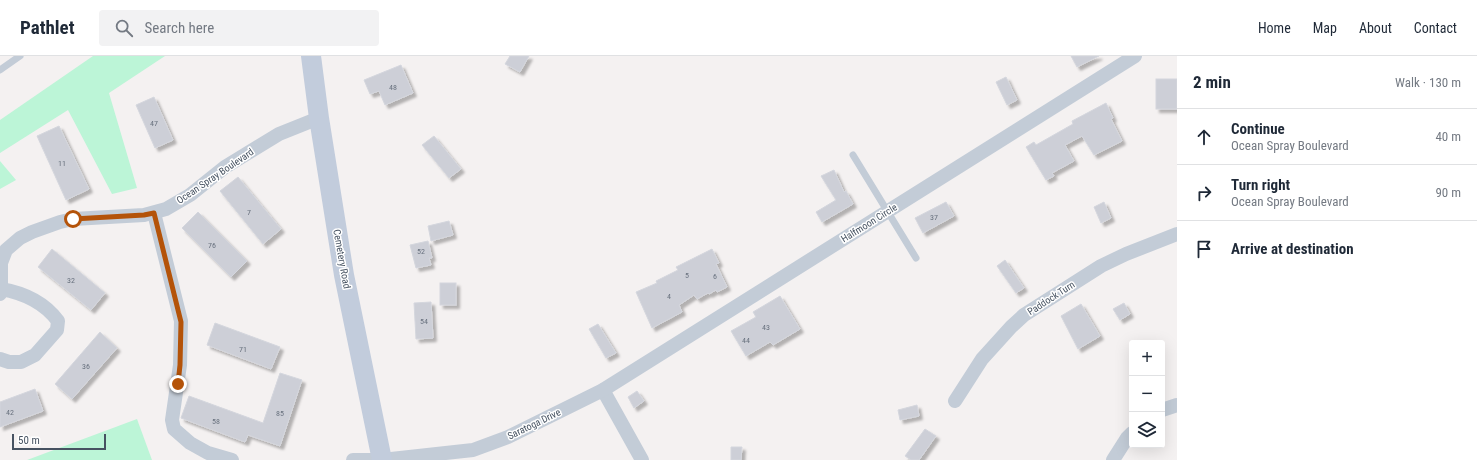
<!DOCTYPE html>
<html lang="en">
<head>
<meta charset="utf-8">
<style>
	body { margin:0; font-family:"Roboto Condensed",sans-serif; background:#f2f2f3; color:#1f2937 }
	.controls { position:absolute; right:12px; bottom:12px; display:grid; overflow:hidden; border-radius:4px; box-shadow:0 4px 16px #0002 }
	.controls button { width:36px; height:36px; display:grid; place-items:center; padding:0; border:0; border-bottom:1px solid #e0e1e3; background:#fff; color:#1f2937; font:20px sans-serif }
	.scale { position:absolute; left:12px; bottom:10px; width:94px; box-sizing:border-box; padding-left:4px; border:2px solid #465261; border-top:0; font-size:11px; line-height:14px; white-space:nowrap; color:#465261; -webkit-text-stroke:3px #fff; paint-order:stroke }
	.stop { position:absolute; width:12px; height:12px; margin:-9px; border:3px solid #b45309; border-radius:50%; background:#fff }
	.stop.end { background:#b45309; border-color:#fff; box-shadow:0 1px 4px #0008 }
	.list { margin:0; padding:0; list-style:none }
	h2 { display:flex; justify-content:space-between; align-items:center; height:52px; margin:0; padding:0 16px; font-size:17px }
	h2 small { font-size:13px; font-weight:400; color:#747a83 }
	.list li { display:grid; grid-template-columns:26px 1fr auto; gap:12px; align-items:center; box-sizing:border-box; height:56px; padding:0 16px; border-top:1px solid #e0e1e3 }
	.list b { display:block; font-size:15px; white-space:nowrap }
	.list p { margin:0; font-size:13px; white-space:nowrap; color:#747a83 }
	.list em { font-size:13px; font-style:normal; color:#747a83 }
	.icon { flex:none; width:22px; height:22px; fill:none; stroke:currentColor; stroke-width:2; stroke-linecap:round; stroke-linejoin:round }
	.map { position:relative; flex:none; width:1177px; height:404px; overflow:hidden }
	header { display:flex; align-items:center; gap:24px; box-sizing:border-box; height:56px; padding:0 20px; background:#fff; border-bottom:1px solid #e0e1e3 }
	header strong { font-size:19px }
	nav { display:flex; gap:22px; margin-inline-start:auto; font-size:14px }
	.search { width:280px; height:36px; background:#f2f2f3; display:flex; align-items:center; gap:10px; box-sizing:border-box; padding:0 14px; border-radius:4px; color:#747a83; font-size:15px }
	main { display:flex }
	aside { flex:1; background:#fff }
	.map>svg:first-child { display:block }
	.green { fill:#bcf5d7 }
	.building { fill:#cdcfd7; stroke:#d4d6dd; filter:url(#shadow) }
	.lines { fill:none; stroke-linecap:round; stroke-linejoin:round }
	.lane { stroke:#c3ccd7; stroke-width:7 }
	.street { stroke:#c3ccd7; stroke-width:14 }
	.secondary { stroke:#c2ccdc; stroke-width:20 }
	.route { stroke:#b45309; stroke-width:5 }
	.labels { text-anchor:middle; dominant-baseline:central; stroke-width:3; stroke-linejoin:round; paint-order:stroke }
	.number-label { font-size:8px; fill:#68717e }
	.street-label { font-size:10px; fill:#465261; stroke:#fff }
</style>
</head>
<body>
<header>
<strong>Pathlet</strong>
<div class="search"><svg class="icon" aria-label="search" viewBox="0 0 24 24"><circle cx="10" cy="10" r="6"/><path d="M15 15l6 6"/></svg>Search here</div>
<nav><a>Home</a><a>Map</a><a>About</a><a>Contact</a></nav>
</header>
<main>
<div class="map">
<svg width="1177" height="404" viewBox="0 0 1177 404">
	<defs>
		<filter id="shadow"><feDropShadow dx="3.5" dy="3.5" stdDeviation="1" flood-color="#0004"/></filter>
	</defs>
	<rect width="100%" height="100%" fill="#f4f1f1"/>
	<g class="green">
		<path d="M93,0H165L109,37L137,132L112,138L68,54L0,97V64Z"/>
		<path d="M0,105L16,124L0,133Z"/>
		<path d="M137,363L152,404H27Z"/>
	</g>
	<g class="building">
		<path d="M510,0H529L520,16L505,8Z"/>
		<path d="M1071,0H1099L1077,11Z"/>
		<path d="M401,9L413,37L385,49L379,35L370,38L364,24Z"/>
		<path d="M1006,21L1017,44L1007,49L996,26Z"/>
		<rect x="1156" y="23" width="21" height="30"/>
		<path d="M154,41L173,84L155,92L136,49Z"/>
		<path d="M1106,47L1113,62L1111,63L1122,85L1094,99L1082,80L1065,89L1074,105L1052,117L1054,120L1046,124L1026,91L1034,86L1036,89L1073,68L1072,65Z"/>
		<path d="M59,70L89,133L66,144L37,80Z"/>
		<path d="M434,80L461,113L449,122L422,89Z"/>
		<path d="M834,114L844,136L846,135L853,148L822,166L816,156L836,144L821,120Z"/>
		<path d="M238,121L281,173L263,188L220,135Z"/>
		<path d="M946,146L954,160L923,177L915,162Z"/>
		<path d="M1104,146L1111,162L1101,167L1094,151Z"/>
		<path d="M198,156L247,205L231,221L182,172Z"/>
		<path d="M449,165L453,179L431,185L428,170Z"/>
		<path d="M428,185L432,202H429L431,209L416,212L410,189Z"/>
		<path d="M52,193L105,237L91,254L38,211Z"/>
		<path d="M712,193L719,207L716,208L727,231L717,236L716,234L709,238L708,237L697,243L694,239L679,249L682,256L652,272L636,236L657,227L656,225L678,214L676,211Z"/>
		<path d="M1005,204L1024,232L1016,237L997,210Z"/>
		<rect x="440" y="227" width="16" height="22"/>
		<path d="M780,240L800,273L773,289L770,286L746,300L731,275L756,261L753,256Z"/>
		<path d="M431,246L433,282L416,283L414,247Z"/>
		<path d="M1124,247L1130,258L1120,264L1113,253Z"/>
		<path d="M1081,248L1100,280L1078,293L1061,260Z"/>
		<path d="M215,267L280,291L271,313L207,289Z"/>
		<path d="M598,268L616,297L606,302L589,273Z"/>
		<path d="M100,276L117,292L72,343L55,328Z"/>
		<path d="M280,317L302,324L280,390L248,379L245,386L181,362L189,340L263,367Z"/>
		<path d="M35,333L43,355L0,371V346Z"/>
		<path d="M637,335L644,345L634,352L628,341Z"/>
		<path d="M917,349L919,360L900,364L898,354Z"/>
		<path d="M925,373L936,380L919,404H911L905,400Z"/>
		<path d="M731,391H742L741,404H731Z"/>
	</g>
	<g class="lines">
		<g class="lane">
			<path d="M0,14L20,0"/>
			<path d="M853,99L916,202"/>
		</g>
		<g class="street">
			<path d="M154,157L181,265L180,309L172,364L174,373L190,387L208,397L232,404"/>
			<path d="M1,233V207L6,194L20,182L32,176L60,166L73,163L144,159L166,153L190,139L225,111L279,78L319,62"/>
			<path d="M0,238L1,233C24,237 44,246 58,265L57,274L35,299L21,306H9L0,303"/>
			<path d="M603,334L642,404"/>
			<path d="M955,345L982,303L1011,271L1024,259L1101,210L1126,198L1177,178"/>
			<path d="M1162,354L1177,349"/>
			<path d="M353,404H382L473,394L508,381L603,334L1135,0"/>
			<path d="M1113,404L1127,382L1132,377"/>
		</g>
		<path class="secondary" d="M311,0L319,62L344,219L382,404"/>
	</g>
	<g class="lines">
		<path class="route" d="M73,163L144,159L154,157L181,266L180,309L178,328"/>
	</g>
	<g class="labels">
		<g class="number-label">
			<text x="393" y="31">48</text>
			<text x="154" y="67">47</text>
			<text x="62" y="107">11</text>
			<text x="249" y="156">7</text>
			<text x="934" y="161">37</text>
			<text x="212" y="189">76</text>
			<text x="421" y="195">52</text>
			<text x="687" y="219">5</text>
			<text x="715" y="220">6</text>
			<text x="71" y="224">32</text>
			<text x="669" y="240">4</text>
			<text x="424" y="265">54</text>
			<text x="766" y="271">43</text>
			<text x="746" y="284">44</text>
			<text x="243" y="293">71</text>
			<text x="86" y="310">36</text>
			<text x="10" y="356">42</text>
			<text x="280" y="357">85</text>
			<text x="216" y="365">58</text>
		</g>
		<g class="street-label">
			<text transform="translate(215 120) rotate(-34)">Ocean Spray Boulevard</text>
			<text transform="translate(869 167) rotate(-32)">Halfmoon Circle</text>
			<text transform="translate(342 203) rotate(80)">Cemetery Road</text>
			<text transform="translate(1051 242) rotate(-33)">Paddock Turn</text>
			<text transform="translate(534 368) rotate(-26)">Saratoga Drive</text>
		</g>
	</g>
</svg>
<div class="controls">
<button>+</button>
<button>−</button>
<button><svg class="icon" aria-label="layers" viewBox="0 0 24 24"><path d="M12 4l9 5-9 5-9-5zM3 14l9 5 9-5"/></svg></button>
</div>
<div class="scale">50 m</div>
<div class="stop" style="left:73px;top:163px"></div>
<div class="stop end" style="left:178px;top:328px"></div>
</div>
<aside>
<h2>2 min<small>Walk · 130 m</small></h2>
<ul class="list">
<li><svg class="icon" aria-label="ahead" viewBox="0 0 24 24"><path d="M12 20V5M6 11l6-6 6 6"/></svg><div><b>Continue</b><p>Ocean Spray Boulevard</p></div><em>40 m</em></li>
<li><svg class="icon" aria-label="right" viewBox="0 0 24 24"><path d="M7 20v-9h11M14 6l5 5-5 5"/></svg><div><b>Turn right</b><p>Ocean Spray Boulevard</p></div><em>90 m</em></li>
<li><svg class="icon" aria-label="arrive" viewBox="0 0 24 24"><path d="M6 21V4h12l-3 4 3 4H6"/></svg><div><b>Arrive at destination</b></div></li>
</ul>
</aside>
</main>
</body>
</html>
